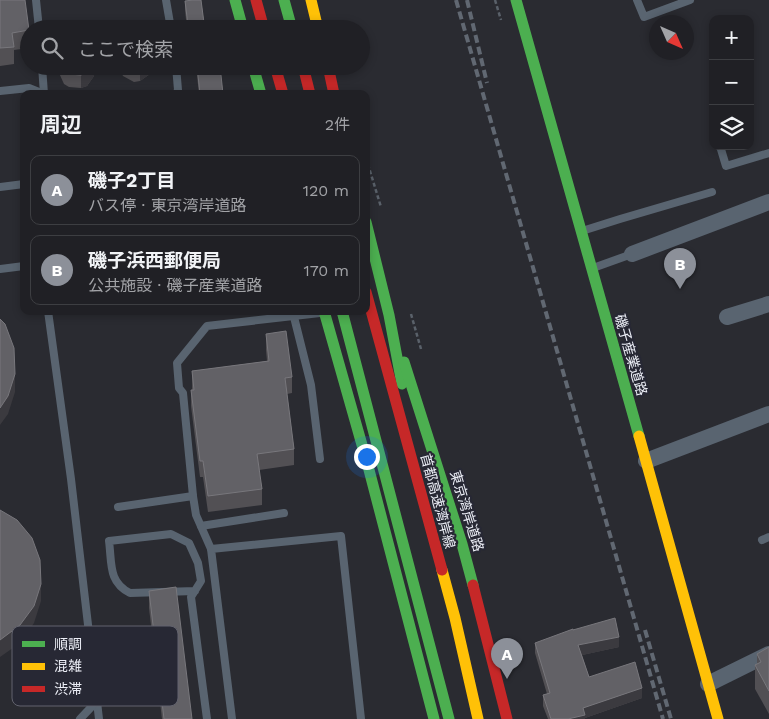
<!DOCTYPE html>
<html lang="ja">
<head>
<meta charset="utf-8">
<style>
	body { margin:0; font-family:"Work Sans","Noto Sans JP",sans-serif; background:#28282d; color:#f1f3f6 }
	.controls { position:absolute; right:15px; top:15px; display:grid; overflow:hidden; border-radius:10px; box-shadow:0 2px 8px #0003 }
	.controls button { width:45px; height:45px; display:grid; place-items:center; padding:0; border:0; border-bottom:1px solid #3d3e42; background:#202025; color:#f1f3f6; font:25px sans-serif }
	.compass { position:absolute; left:649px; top:15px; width:45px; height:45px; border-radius:50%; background:#202025; box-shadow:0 2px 8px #0003; rotate:135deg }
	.you { position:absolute; left:366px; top:456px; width:18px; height:18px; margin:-12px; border:4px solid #fff; border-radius:50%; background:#1a73e8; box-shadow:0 0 0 8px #1a73e833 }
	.badge { display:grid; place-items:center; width:32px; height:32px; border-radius:50%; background:#8c9099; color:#fff; font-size:16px; font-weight:700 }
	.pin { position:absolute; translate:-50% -41px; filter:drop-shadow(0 1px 2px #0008) }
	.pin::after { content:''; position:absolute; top:26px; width:18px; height:15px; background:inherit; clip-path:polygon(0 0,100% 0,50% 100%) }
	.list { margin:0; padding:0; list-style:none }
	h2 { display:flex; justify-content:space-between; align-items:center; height:65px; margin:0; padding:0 20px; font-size:21px }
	h2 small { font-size:16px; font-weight:400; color:#a2a3a7 }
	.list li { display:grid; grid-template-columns:32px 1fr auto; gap:15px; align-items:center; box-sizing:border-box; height:70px; margin:0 10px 10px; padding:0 10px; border:1px solid #3d3e42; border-radius:10px }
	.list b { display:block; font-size:19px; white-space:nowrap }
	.list p { margin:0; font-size:16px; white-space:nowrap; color:#a2a3a7 }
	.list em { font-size:16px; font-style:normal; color:#a2a3a7 }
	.icon { flex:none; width:28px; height:28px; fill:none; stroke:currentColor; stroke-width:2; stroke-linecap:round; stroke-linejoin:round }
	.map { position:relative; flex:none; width:769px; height:719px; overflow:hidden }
	.search { position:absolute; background:#202025; box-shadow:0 2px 8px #0003; left:20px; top:20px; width:350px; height:55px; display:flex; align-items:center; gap:12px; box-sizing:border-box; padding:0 18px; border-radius:28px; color:#a2a3a7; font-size:19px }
	.panel { position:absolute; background:#202025; box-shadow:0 2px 8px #0003; left:20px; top:90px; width:350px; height:225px; border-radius:10px }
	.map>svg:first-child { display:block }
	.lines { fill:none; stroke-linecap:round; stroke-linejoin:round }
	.path { stroke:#5a616a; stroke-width:2.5; stroke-dasharray:4 2.5; stroke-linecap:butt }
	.lane { stroke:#596470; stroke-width:8 }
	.street { stroke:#596470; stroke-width:16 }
	.fast { stroke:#4caf50; stroke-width:11 }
	.slow { stroke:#ffc107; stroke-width:11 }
	.jam { stroke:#c62828; stroke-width:11 }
	.rail { stroke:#616872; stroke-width:4; stroke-dasharray:8 4; stroke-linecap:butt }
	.fast-bridge { stroke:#4caf50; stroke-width:11 }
	.slow-bridge { stroke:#ffc107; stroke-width:11 }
	.jam-bridge { stroke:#c62828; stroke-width:11 }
	.wall { fill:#525054 }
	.shaded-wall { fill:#3b3a3f }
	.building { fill:#626166; stroke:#78777c }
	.labels { text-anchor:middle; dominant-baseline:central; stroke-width:4.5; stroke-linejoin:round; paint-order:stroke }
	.street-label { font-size:14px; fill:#eceef6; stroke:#272834 }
	.key { fill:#272834; stroke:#62636e; stroke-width:1 }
	.key-label { font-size:14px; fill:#eceef6 }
</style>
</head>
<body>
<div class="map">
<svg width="769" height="719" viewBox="0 0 769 719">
	<rect width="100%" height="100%" fill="#2a2b31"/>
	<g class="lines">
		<g class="path">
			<path d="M495,0L501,20"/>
			<path d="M366,158L381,207"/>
			<path d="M411,314L421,349"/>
		</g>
		<g class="lane">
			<path d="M36,0L39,29"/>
			<path d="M166,0L171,29"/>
			<path d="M637,0L644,17L690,0"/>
			<path d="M42,66L44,94"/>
			<path d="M176,66L178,90L176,94"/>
			<path d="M0,91L29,88L44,94"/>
			<path d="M720,146L726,166L769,153"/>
			<path d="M0,187L24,184"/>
			<path d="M582,231L620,219L712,192"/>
			<path d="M593,268L632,254"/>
			<path d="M0,269L24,266"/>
			<path d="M48,311L71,479L99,719"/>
			<path d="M294,317L311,385L320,459"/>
			<path d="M118,507L193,496"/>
			<path d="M201,526L284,513"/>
			<path d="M762,540L769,537"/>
			<path d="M211,549L196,515L193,496L183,393L179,388L177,363L207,326L320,313"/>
			<path d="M195,591L130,593C108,582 112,563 109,541L171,534L189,543L198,563L201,581L191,597L207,719"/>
			<path d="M80,719L97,701"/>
			<path d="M232,719L211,549L341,536L361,719"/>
		</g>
		<g class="street">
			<path d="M632,254L769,202"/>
			<path d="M727,317L769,304"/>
			<path d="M646,461L769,414"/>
			<path d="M708,684L769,654"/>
		</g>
		<g class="fast">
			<path d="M235,0L243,29"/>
			<path d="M516,0L639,436"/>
			<path d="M253,66L261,94"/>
			<path d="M366,222L389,315L402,384"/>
			<path d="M324,311L368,466L434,719"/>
			<path d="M404,362L462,544L473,585"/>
		</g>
		<g class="slow">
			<path d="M311,0L318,29"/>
			<path d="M639,436L718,719"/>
		</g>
		<g class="jam">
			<path d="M275,66L283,94"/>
			<path d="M303,66L310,94"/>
			<path d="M328,66L334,94"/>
			<path d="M473,585L507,719"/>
		</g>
		<g class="rail">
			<path d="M456,0L663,719"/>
			<path d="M467,0L487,83"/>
			<path d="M645,630L671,719"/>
		</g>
		<g class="fast-bridge">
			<path d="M284,0L292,29"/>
			<path d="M342,311L449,719"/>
		</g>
		<path class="slow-bridge" d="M442,570L455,618L478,719"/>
		<g class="jam-bridge">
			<path d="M256,0L264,29"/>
			<path d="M366,292L442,570"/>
		</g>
	</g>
	<g class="wall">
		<path d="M0,0L29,30V48L14,50V64L0,66Z"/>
		<path d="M201,0L205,29H187L185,10V1Z"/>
		<path d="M59,66H94V76L87,86L81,88L69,87L64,84L59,73Z"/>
		<path d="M118,66H153V69L150,74L140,81L134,82L123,76Z"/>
		<path d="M196,66H220L223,94H199Z"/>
		<path d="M266,334L292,377V393L287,394L294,449V465L259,470L262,489V505L208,512L203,477H200L191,406V390H192V371L267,361L266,350Z"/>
		<path d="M149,591L192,719H162L149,608Z"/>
		<path d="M535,643L619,647L582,655L589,677L642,698L585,718V719H548L543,706V695L547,694L535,653Z"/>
		<path d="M769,647V714L755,689V665L757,664V654Z"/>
	</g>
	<g class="shaded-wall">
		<path d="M91,66H94V76L87,86L81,88V75Z"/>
		<path d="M143,66H153V69L150,74L140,81V68Z"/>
		<path d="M15,374V392L8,414L0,425V408Z"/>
		<path d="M41,584V601L34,623L20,643L0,657V640Z"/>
		<path d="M619,637V647L578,656V645Z"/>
		<path d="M642,688V698L585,718V719H568L583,708Z"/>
	</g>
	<g class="building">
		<path d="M0,0H25L29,30L12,33L14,47L0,48Z"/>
		<path d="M193,0H201L204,23L188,25L185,1Z"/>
		<path d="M204,25L205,29H194V26Z"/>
		<path d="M62,66H91L87,72L81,75L69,74L64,70Z"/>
		<path d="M130,66H143L140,68H134Z"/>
		<path d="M197,66H220L223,94H200Z"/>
		<path d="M0,319L5,324L14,348L15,374L8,396L0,408Z"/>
		<path d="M286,331L292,377L285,378L294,449L257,454L262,489L208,496L203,461H200L191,390H194L192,371L269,361L266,334Z"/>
		<path d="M0,510L17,520L32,538L40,560L41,584L34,606L20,625L0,640Z"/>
		<path d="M176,587L192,719H164L149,591Z"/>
		<path d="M615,618L619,637L578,645L589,677L635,662L642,688L583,708L585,715L568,719H551L543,695L550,693L535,643L573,629V630Z"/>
		<path d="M769,647V691L755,665L761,662L757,654Z"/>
	</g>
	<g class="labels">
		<g class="street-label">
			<text transform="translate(631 355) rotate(74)">磯子産業道路</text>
			<text transform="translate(438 501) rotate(75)">首都高速湾岸線</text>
			<text transform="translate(467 511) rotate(73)">東京湾岸道路</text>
		</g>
	</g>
	<rect x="12" y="626" width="166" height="80" rx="8" class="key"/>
	<rect x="22" y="641" width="23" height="6" fill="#4caf50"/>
	<rect x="22" y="663" width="23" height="7" fill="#ffc107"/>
	<rect x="22" y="686" width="23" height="6" fill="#c62828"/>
	<g class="key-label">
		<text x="54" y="649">順調</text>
		<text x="54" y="671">混雑</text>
		<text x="54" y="694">渋滞</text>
	</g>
</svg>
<div class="controls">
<button>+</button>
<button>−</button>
<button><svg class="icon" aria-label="layers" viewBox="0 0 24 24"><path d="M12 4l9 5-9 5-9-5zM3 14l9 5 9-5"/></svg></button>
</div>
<svg class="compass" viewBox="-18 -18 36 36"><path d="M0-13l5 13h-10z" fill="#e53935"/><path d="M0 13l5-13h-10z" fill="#a2a3a7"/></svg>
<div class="you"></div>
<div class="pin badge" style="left:507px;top:679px">A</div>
<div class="pin badge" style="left:680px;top:289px">B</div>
<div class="search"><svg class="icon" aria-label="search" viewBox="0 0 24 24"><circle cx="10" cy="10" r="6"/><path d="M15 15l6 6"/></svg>ここで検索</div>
<section class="panel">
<h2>周辺<small>2件</small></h2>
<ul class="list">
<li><span class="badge">A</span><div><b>磯子2丁目</b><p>バス停 · 東京湾岸道路</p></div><em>120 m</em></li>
<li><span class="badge">B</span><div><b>磯子浜西郵便局</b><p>公共施設 · 磯子産業道路</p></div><em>170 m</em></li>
</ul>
</section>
</div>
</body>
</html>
